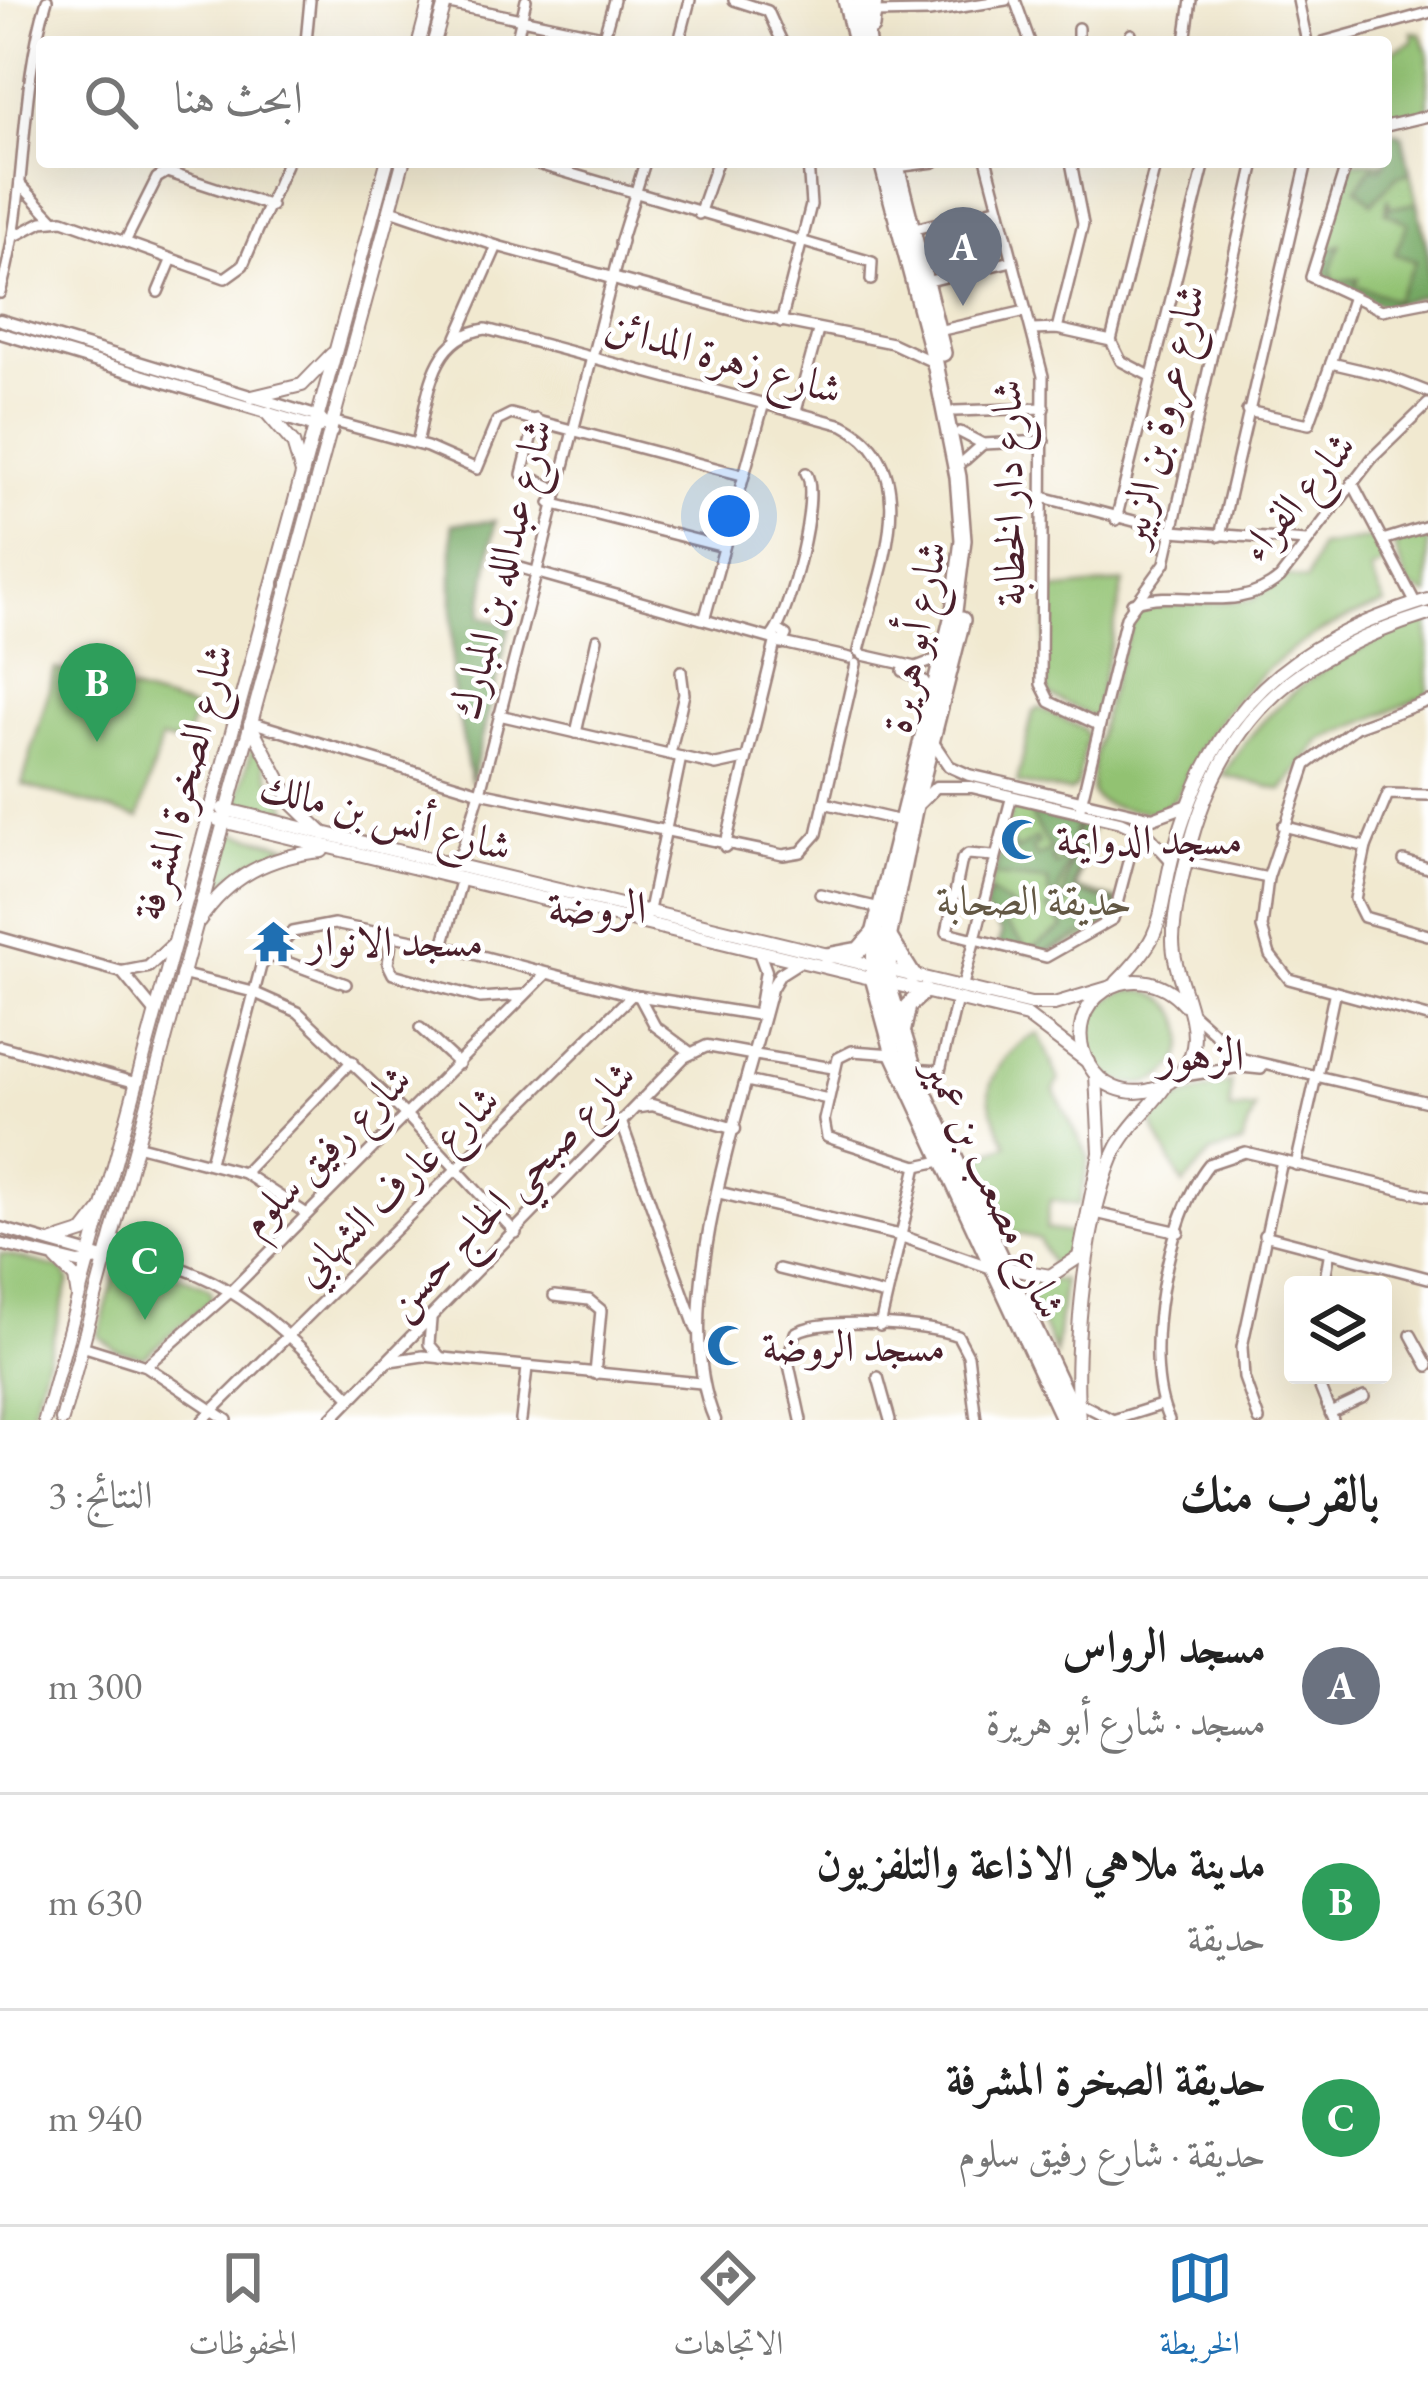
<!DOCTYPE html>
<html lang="ar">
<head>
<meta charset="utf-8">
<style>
	body { margin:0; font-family:"EB Garamond",Amiri,serif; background:#f2f2f2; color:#222; direction:rtl }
	.controls { position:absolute; right:36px; bottom:36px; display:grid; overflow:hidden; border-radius:12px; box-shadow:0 12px 48px #0002 }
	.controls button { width:108px; height:108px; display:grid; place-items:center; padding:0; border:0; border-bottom:3px solid #e0e0e0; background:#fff; color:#222; font:60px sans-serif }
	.you { position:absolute; left:729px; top:516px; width:42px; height:42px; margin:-30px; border:9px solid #fff; border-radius:50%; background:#1a73e8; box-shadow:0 0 0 18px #1a73e833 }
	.badge { display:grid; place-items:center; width:78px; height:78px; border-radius:50%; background:#1f6fb2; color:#fff; font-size:39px; font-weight:700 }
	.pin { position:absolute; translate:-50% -99px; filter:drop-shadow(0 3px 6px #0008) }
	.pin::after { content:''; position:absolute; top:63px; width:42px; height:36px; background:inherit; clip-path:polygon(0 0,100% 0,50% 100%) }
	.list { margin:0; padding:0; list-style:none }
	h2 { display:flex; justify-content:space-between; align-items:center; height:156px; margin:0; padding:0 48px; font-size:51px }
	h2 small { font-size:39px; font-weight:400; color:#767676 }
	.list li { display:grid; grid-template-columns:78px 1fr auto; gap:36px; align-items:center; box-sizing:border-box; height:216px; padding:0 48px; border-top:3px solid #e0e0e0 }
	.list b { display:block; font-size:45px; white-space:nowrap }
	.list p { margin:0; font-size:39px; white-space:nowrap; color:#767676 }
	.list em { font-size:39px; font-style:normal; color:#767676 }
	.icon { flex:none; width:66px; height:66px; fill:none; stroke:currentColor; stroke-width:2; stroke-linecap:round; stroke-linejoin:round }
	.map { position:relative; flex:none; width:1428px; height:1420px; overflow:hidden; direction:ltr }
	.search { position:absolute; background:#fff; box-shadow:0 12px 48px #0002; left:36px; right:36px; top:36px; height:132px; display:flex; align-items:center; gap:30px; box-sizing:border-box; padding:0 42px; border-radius:12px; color:#767676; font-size:45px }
	.sheet { height:804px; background:#fff }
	nav { display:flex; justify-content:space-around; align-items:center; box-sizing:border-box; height:168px; border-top:3px solid #e0e0e0; background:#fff; font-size:33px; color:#767676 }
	nav a { display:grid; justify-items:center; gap:6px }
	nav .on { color:#1f6fb2 }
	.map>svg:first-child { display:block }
	.green { fill:#92c272; stroke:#6e704e; stroke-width:3 }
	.forest { fill:#75a864; stroke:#606448; stroke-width:3 }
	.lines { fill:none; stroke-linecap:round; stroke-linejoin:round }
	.minor-casing { stroke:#9e847e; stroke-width:14 }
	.tertiary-casing { stroke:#9e847e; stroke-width:15 }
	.secondary-casing { stroke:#9e847e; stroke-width:16 }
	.trunk-casing { stroke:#9e847e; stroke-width:20 }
	.minor { stroke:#fff; stroke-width:9 }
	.tertiary { stroke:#fff; stroke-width:10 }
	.secondary { stroke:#fff; stroke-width:12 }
	.trunk { stroke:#fff; stroke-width:15 }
	.labels { text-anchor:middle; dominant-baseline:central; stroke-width:9; stroke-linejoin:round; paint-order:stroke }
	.street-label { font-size:42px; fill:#4a1f2b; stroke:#fff }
	.poi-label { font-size:42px; fill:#4a1f2b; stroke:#fff; text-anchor:start }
	.park-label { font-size:42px; fill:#635844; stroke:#fff }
	.neighbourhood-label { font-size:45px; fill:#4a1f2b; stroke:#fff }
</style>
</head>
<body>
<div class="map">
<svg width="1428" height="1420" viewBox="0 0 1428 1420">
	<rect width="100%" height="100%" fill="#fff"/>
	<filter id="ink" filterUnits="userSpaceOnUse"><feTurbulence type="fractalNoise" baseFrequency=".00833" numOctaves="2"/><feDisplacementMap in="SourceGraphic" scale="24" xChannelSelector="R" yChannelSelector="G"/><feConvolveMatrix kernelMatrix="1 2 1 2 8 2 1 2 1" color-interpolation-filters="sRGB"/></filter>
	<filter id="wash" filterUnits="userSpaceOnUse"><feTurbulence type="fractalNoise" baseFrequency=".004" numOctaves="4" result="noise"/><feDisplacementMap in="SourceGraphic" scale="48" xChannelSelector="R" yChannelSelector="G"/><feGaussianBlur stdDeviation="2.7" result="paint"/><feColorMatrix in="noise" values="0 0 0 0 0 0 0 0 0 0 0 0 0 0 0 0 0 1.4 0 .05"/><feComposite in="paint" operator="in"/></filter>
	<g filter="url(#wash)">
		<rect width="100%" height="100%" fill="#f1e9d0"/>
		<g class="green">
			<path d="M1412,32L1421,33L1428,54V111L1386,120V54L1413,41Z"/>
			<path d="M1395,132L1402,135L1428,254V295L1383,306L1319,275L1317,266L1351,162H1386V133Z"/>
			<path d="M1428,531V594L1426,595L1408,586L1394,545Z"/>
			<path d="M1373,538L1388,562L1370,571L1385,604C1307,629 1247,675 1203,744C1187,769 1184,798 1158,813C1141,810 1105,810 1094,796C1081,779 1126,624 1142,607L1252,600L1287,576L1307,580L1319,546Z"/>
			<path d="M1124,582L1094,718L1048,694L1044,649L1051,590Z"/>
			<path d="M1428,620V695L1320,741L1282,790L1223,775C1273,693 1339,652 1428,620Z"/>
			<path d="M55,669L195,709L185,745L161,739L139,818L22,785Z"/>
			<path d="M1039,708L1082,728L1087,736L1077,786L1070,792L1017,783L1033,712Z"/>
			<path d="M255,737L272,785L299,824L236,807Z"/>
			<path d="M1012,808L1092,827L1076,888L1120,901L1104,931L1042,955L998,944L1002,933L984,909Z"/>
			<path d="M231,832L289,846L251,862L214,891Z"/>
			<circle cx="1137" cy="1037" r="47"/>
			<path d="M1039,1034L1059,1080L1054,1090L1089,1158L1079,1205L1050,1200L1046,1229L1071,1233C1073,1248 1065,1259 1053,1267L1039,1239L997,1229L985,1199L989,1196L966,1161L1007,1145C990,1105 977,1092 1008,1056C1019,1045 1024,1038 1039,1034Z"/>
			<path d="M1231,1082L1230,1110L1255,1108L1242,1144L1211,1153L1183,1185L1151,1122L1182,1097Z"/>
			<path d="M0,1253L61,1269L69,1280L30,1420H0Z"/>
			<path d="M153,1266L204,1286L211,1291V1300L144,1357L116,1350L98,1336L116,1272L140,1278Z"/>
			<path d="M1063,1280V1290L1056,1354L1022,1281Z"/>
		</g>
		<g class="forest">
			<path d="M1395,132L1402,135L1410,173L1397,176L1372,203L1357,188L1373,166L1381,168L1386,162V133Z"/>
			<path d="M1388,198L1390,208L1417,203L1428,254V295L1383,306L1323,281L1317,266L1322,252L1340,245L1331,271L1335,282L1358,278L1355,285L1395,300L1416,261L1395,254L1408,223L1386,213Z"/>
			<path d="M495,521L481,616L510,626L471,783L452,682V524Z"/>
			<path d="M1030,813L1076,824L1069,852L1051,859L1056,866L1071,855L1056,897L1049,895L1048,881L994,876L1006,831L1016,851L1036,838L1039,844L1032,848L1037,857L1051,850Z"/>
			<path d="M1079,824L1088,826L1073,891L1115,903L1106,923L1039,954L998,944L1002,933L984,909L990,893L1015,908L999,917L1023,943L1019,946L1029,950L1064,927L1047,909L1062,897L1068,902L1063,911L1086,926L1093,915L1064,895Z"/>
		</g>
	</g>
	<g filter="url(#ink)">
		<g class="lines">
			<defs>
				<g id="minor">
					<path d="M734,0L768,11L782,42"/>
					<path d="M1015,0L1030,42"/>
					<path d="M1298,0L1307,42"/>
					<path d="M445,3L631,42"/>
					<path d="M872,13L929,12L1006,0"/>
					<path d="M604,36L614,0"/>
					<path d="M306,42L310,0"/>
					<path d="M516,42L526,0"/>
					<path d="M679,42L690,0"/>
					<path d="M1078,42V28"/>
					<path d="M1129,42L1131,34"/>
					<path d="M1185,42L1191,0"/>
					<path d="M1323,42L1428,13"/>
					<path d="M1386,126L1428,116"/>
					<path d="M531,162L872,262L871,280"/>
					<path d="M987,162L1043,376L1041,684L1050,702L1098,725"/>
					<path d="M1347,162L1311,277L1382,310L1428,301"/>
					<path d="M896,167L934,162"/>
					<path d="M20,184L53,219"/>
					<path d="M391,210L497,246L746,314L892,343L935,363"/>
					<path d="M699,214L717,162"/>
					<path d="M911,230L996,208"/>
					<path d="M15,236L42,222L63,220L225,278L243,265L287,162"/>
					<path d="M125,242L157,178L167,172L271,206"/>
					<path d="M620,243L645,162"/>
					<path d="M583,270L635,286"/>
					<path d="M925,282L1012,261"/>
					<path d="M158,292L171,261"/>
					<path d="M0,293C29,197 17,96 47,0"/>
					<path d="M781,322L811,205L808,162"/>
					<path d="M1057,329L1083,224L1071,162"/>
					<path d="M1033,330L1057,329L1111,341L1121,361L1152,377"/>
					<path d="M938,331L1026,311"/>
					<path d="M457,337L497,246"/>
					<path d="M1111,341L1156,162"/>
					<path d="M1331,363L1352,299"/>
					<path d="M796,411L818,331"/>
					<path d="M955,411L1044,408"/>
					<path d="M1247,411L1309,424L1331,363L1387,376L1428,392"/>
					<path d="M536,419L522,474L554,488"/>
					<path d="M335,422L427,447L477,469L497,421L511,414L742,475"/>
					<path d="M960,432L983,444L1044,441"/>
					<path d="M417,443C428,398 430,336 486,329L843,425C929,468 876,579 859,651"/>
					<path d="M965,460L983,444"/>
					<path d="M1352,482L1416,604"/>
					<path d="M1046,498L1172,531L1306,541"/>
					<path d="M550,503L724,547"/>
					<path d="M1116,520L1205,162"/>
					<path d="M1220,536L1307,162"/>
					<path d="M1386,539L1428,526"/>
					<path d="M503,563L772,639"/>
					<path d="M1132,603C1183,586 1234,617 1280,578L1373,457L1428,404"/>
					<path d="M705,617L764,403"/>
					<path d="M778,630L786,635L781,644L772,636C789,617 821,494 806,473"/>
					<path d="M783,643L850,658"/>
					<path d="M863,655L916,667L940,658"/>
					<path d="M903,671L923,680L931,691"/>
					<path d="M1428,701L1356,727L1306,765L1268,878L1262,928L1270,955L1289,979L1428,1017"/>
					<path d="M499,715L716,765L744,759"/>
					<path d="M251,722L480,792L783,855L801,852L817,834L856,664"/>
					<path d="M576,733L597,639"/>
					<path d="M670,754L684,694L681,671"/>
					<path d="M1428,795L1388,794L1366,847L1355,899L1364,917L1428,935"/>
					<path d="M824,803L901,821"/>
					<path d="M1080,808L1126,617L1165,563L1255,162"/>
					<path d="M1283,826L1366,847"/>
					<path d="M725,847L775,643"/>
					<path d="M993,856L968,854L962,859L947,932L1046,957L1113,919L1137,828"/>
					<path d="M1186,861L1268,878"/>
					<path d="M1404,861L1428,868"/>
					<path d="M446,863L461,853L480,792L622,241"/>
					<path d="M820,894L880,908"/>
					<path d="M648,915L681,757"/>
					<path d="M392,936L388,964L393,974L480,998L523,995"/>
					<path d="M443,946L462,878"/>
					<path d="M268,955L346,984"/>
					<path d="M181,974L253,992L298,1012L407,1116L516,1233"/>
					<path d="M962,989L1011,799"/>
					<path d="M639,996L655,1026L690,1052"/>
					<path d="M1192,1013L1243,1059L1428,1102"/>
					<path d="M420,1028L459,1064"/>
					<path d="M0,1046L137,1083"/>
					<path d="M894,1054L852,1051L838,1058L824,1120L827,1137L917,1166L941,1161"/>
					<path d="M756,1055L833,1068"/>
					<path d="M913,1069L940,1071L957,999"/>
					<path d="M1317,1076L1334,995"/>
					<path d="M1177,1077L1241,1067L1261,1069"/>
					<path d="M747,1081L828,1099"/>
					<path d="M622,1124L696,1329"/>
					<path d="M136,1145L244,1173L307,1214"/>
					<path d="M210,1162L261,966L292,932L334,924L443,946L632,995L764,1016"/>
					<path d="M1296,1165L1315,1081"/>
					<path d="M244,1173L352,1061"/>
					<path d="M1100,1214L1179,1232"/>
					<path d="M1264,1235L1428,1278"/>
					<path d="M107,1259C208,1249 287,1332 351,1398"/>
					<path d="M779,1269L885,1295"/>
					<path d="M1324,1285L1329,1256"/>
					<path d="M554,1296L589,1300L601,1310L595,1374"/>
					<path d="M431,1320L429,1344L441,1358"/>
					<path d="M880,1326L917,1166"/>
					<path d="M1411,1335L1428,1366"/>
					<path d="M82,1346L146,1366L227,1420"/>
					<path d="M390,1361L423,1356L701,1383"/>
					<path d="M146,1366L230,1292L545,975"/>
					<path d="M1315,1375L1333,1420"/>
					<path d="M878,1377L890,1420"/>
					<path d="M1076,1401L1113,1420"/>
					<path d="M1330,1413L1364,1397"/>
					<path d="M203,1420L632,995"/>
					<path d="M521,1420L527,1368"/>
					<path d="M801,1420L788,1360L795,1333C822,1316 927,1324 958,1336L968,1355L976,1420"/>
					<path d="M1113,1420L1161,1405"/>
					<path d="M1169,1420C1140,1360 1167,1216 1209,1164L1245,1152L1428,1196"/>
					<path d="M1259,1420L1244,1378L1242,1347L1282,1161"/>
				</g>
				<g id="tertiary">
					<path d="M0,320L319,417L332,432"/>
					<path d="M0,333L319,428"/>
					<path d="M932,741L949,766L969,775L1153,818L1186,806"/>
					<path d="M920,803L936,787H972L1120,822L1148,835L1171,860"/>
					<path d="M0,938L122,972L148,967L173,944"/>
					<path d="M122,972L155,1012"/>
					<path d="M759,1011L766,971L759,952"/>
					<path d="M640,1107L652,1105L735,1129"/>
					<path d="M721,1193L898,1235L992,1268"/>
					<path d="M0,1228L107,1259"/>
					<path d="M0,1244L79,1263L107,1259"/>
					<path d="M330,1420L684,1057L707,1046L756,1055"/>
					<path d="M715,1420C666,1308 742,1106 771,989L780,974L799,962"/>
				</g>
				<g id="secondary">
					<path d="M419,42L430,0"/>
					<path d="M434,42L446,0"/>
					<path d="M252,397L302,385L332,354"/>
					<path d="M267,413L293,443L302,473"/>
					<path d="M250,724L292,803L324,834"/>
					<path d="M223,809L1031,1004H1054L1108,988"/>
					<path d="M218,820L1027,1016L1088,1062"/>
					<path d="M199,921C229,876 269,856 322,851"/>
					<path d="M1117,982C1170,929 1156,917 1174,851C1213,708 1288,643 1428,600"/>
					<path d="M1184,1004C1136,949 1054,1002 1089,1065C1114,1109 1184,1096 1193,1047C1199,1013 1173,976 1173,940C1174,908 1183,873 1191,841C1227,711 1303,653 1428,614"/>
					<path d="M113,1240L146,1259"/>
					<path d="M53,1242L84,1232L101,1210"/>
					<path d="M56,1259L75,1278L78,1297"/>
					<path d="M1006,1268L1050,1276L1079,1257L1100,1153L1096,1075"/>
					<path d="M1079,1419C1072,1350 1086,1207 1118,1146C1130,1124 1150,1108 1164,1088"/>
					<path d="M45,1420L387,162"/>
					<path d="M62,1420L403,162"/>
				</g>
				<g id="trunk">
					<path d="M846,0L856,42"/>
					<path d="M861,0L867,42"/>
					<path d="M871,27L874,0"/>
					<path d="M882,162L935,363L958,477L963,540L954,611L875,930L874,981L894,1054L1064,1420"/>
					<path d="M895,162L943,353"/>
					<path d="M962,620L914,810L889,934L888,985L916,1076L1077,1420"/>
					<path d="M890,939L913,976"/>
					<path d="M827,956L859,950L874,933"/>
					<path d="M903,1029L908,1006L924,991"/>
				</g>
			</defs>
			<use href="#minor" class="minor-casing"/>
			<use href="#tertiary" class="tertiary-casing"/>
			<use href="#secondary" class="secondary-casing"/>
			<use href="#trunk" class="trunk-casing"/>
			<use href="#minor" class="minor"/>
			<use href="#tertiary" class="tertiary"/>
			<use href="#secondary" class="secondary"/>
			<use href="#trunk" class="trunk"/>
		</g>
	</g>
	<defs>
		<symbol id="mosque-bare" viewBox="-9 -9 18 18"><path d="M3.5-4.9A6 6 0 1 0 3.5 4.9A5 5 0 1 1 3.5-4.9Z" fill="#1f6fb2" stroke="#fff" stroke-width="2.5" paint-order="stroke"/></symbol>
		<symbol id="temple-bare" viewBox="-9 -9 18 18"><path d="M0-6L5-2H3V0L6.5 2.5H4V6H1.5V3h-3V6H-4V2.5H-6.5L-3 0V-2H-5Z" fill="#1f6fb2" stroke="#fff" stroke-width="2.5" paint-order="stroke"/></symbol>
	</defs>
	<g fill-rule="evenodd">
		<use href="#mosque-bare" x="992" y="810" width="59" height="59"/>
		<use href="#temple-bare" x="244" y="912" width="59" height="59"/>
		<use href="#mosque-bare" x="698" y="1316" width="59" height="59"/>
	</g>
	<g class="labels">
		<g class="street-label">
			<text transform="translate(724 357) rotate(16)">شارع زهرة المدائن</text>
			<text transform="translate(1161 415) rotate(-77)">شارع عروة بن الزبير</text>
			<text transform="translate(1008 493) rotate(-91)">شارع دار الخطابة</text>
			<text transform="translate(1297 496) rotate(-50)">شارع الفراء</text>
			<text transform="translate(501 569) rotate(-76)">شارع عبدالله بن المبارك</text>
			<text transform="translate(914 637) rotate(-79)">شارع أبو هريرة</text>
			<text transform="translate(183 782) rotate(-75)">شارع الصخرة المشرفة</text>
			<text transform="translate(386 816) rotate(14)">شارع أنس بن مالك</text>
			<text transform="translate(325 1150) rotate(-45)">شارع رفيق سلوم</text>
			<text transform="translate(396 1185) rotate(-44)">شارع عارف الشهابي</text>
			<text transform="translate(995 1188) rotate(65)">شارع مصعب بن عمير</text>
			<text transform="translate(510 1189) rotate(-46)">شارع صبحي الحاج حسن</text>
		</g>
		<g class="poi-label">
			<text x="1056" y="839">مسجد الدوايمة</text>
			<text x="308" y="941">مسجد الانوار</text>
			<text x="762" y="1346">مسجد الروضة</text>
		</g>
		<g class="park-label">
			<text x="1034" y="900">حديقة الصحابة</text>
		</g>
		<g class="neighbourhood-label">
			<text x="597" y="907">الروضة</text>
			<text x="1201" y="1054">الزهور</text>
		</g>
	</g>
</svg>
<div class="controls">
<button><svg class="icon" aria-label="layers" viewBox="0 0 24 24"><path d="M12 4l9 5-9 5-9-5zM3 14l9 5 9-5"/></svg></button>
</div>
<div class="you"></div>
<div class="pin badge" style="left:963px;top:306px;background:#6b7280">A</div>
<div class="pin badge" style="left:97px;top:742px;background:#2e9e5b">B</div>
<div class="pin badge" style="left:145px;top:1320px;background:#2e9e5b">C</div>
<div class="search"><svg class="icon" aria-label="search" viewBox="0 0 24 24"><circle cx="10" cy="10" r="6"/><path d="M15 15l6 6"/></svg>ابحث هنا</div>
</div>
<section class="sheet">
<h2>بالقرب منك<small>النتائج: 3</small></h2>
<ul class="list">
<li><span class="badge" style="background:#6b7280">A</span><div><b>مسجد الرواس</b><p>مسجد · شارع أبو هريرة</p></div><em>300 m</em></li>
<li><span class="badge" style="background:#2e9e5b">B</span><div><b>مدينة ملاهي الاذاعة والتلفزيون</b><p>حديقة</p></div><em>630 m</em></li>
<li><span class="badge" style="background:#2e9e5b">C</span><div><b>حديقة الصخرة المشرفة</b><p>حديقة · شارع رفيق سلوم</p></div><em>940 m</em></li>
</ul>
</section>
<nav>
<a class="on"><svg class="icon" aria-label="map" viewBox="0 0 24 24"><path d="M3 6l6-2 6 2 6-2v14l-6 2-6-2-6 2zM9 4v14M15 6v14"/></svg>الخريطة</a>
<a><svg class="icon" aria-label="directions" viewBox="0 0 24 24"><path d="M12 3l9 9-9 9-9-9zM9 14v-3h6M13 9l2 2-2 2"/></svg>الاتجاهات</a>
<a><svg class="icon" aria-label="saved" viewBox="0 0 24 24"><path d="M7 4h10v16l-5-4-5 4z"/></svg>المحفوظات</a>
</nav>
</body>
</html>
